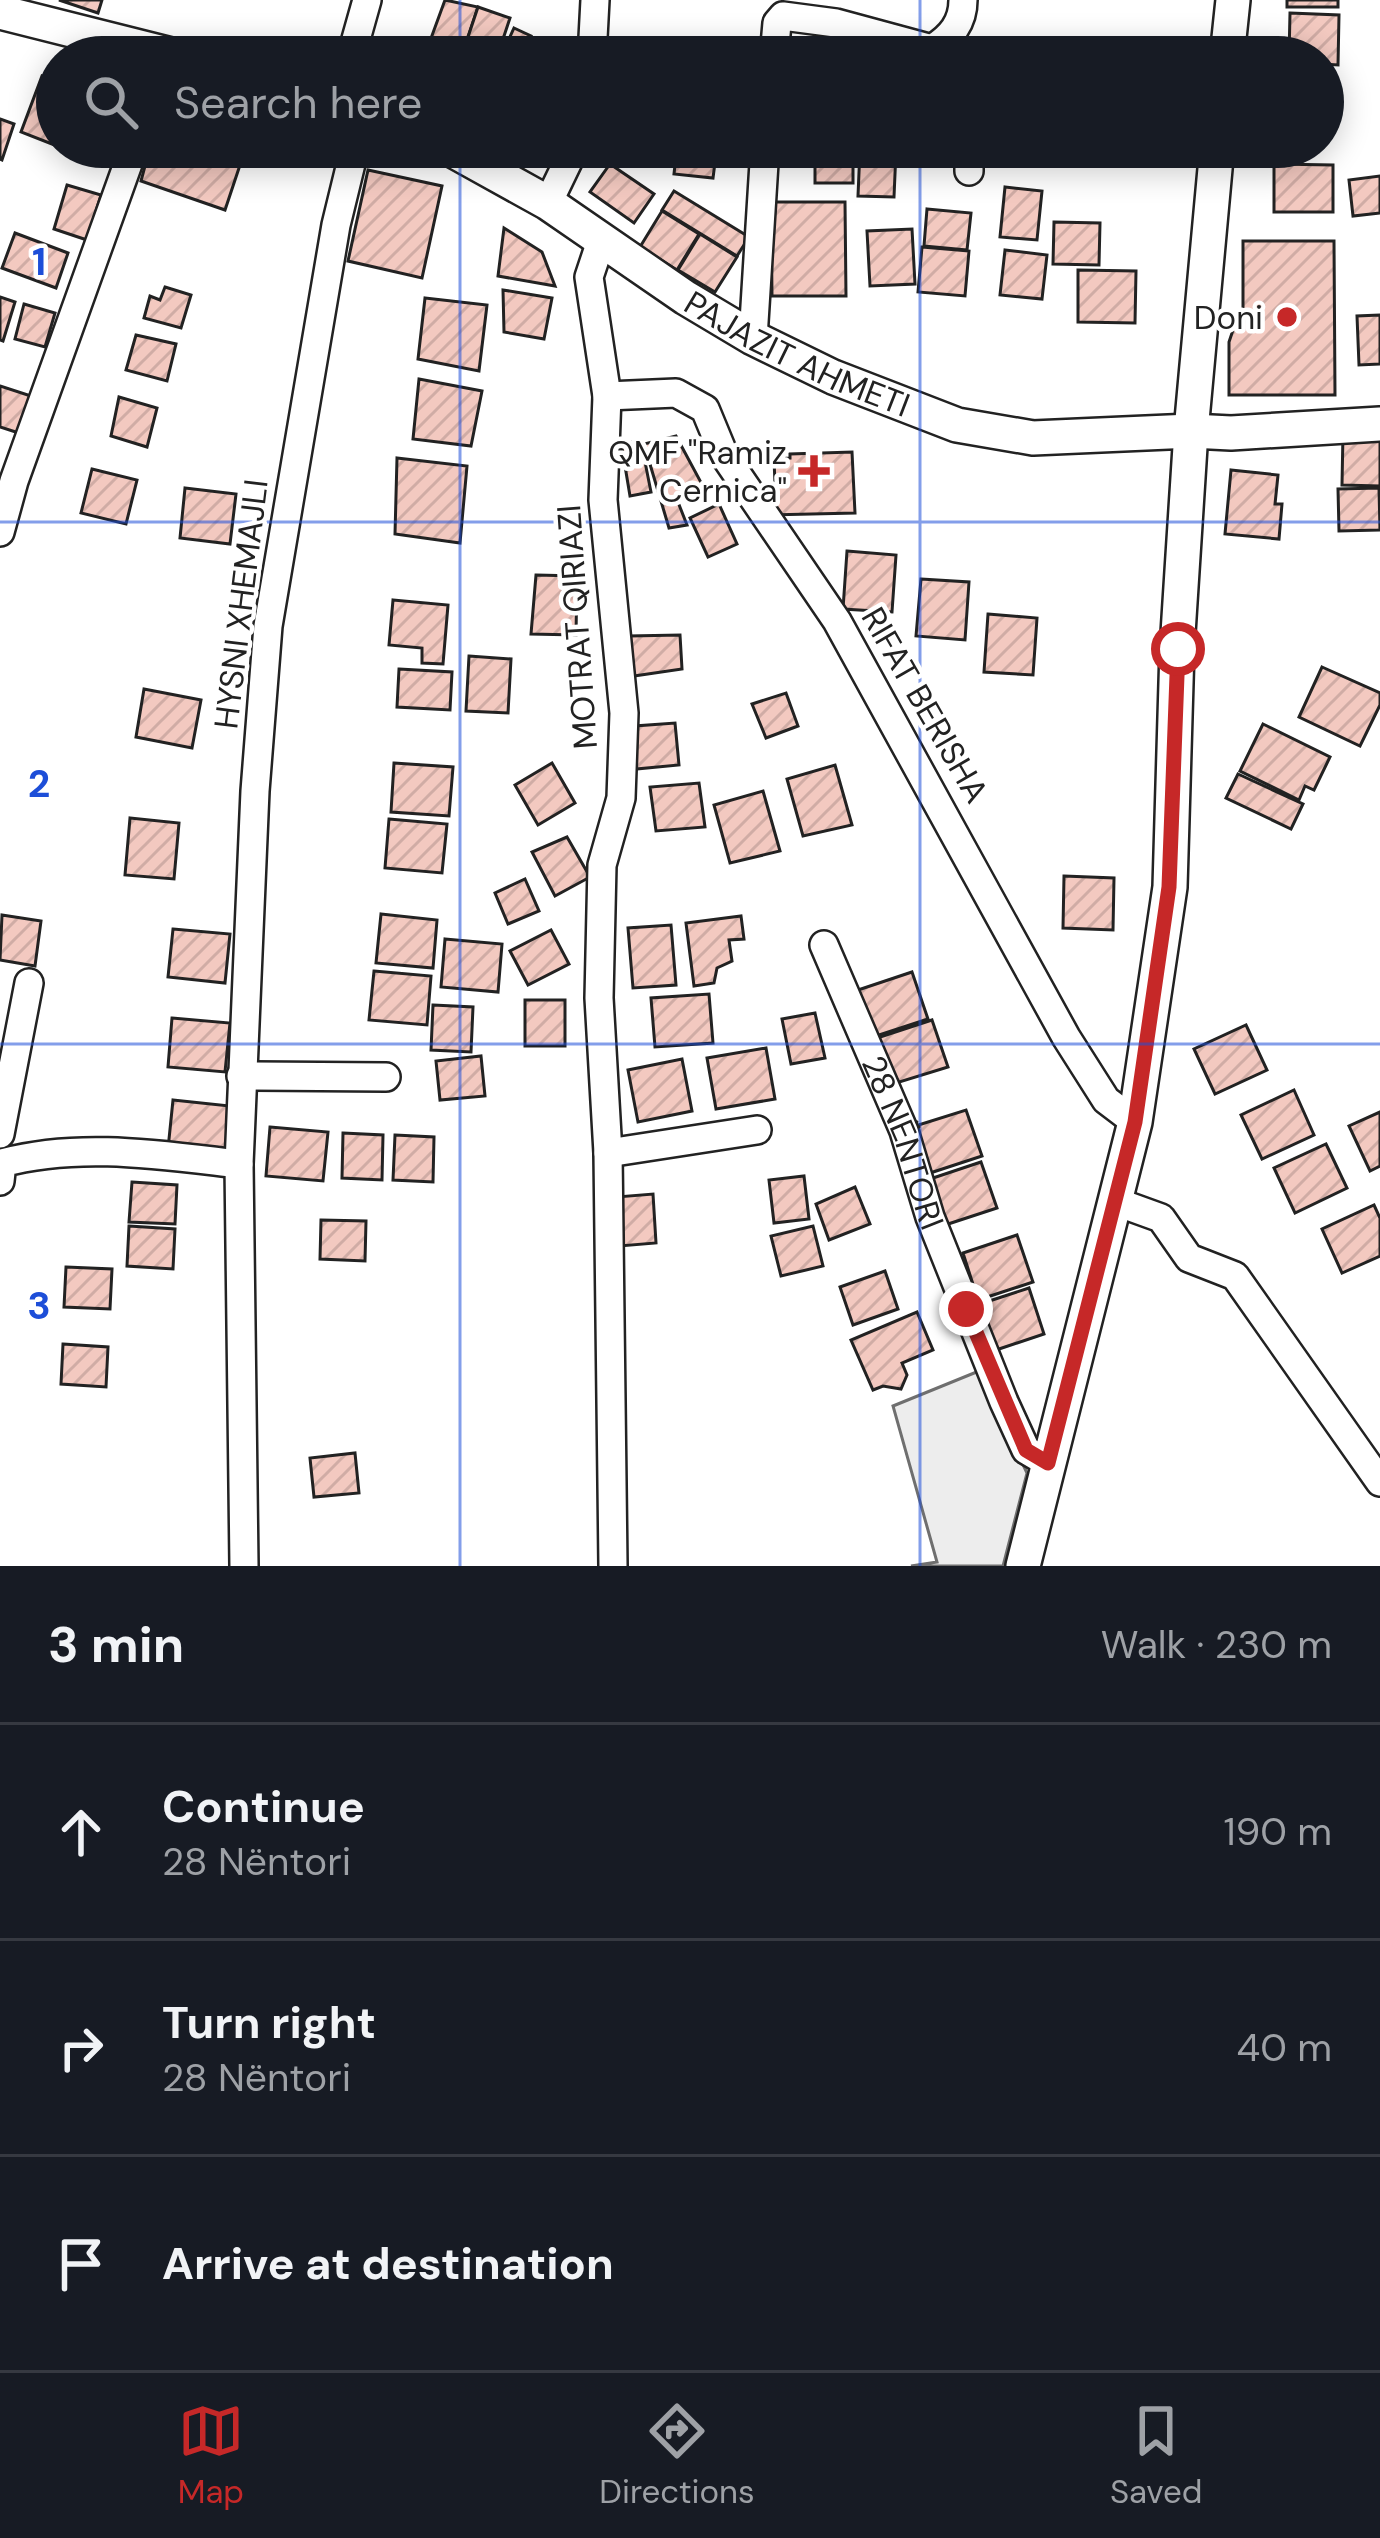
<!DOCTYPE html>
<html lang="en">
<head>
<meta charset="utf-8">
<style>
	body { margin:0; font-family:"DM Sans",sans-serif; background:#242831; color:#f1f3f6 }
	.stop { position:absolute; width:36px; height:36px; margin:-27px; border:9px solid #c62828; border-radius:50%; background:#fff }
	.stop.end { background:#c62828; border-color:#fff; box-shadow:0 3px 12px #0008 }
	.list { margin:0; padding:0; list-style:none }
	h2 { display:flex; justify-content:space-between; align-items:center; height:156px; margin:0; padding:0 48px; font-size:51px }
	h2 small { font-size:39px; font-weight:400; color:#9ea1a6 }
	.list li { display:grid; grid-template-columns:78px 1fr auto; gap:36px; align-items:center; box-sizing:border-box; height:216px; padding:0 48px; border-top:3px solid #363941 }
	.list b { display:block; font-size:45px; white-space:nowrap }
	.list p { margin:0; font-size:39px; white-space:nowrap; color:#9ea1a6 }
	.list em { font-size:39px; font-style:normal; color:#9ea1a6 }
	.icon { flex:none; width:66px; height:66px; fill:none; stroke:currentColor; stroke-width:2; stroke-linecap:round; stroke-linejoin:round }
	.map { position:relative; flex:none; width:1380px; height:1566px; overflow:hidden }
	.search { position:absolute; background:#171b24; box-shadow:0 6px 30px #0003; left:36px; right:36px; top:36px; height:132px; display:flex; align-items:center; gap:30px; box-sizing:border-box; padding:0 42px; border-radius:66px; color:#9ea1a6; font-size:45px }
	.sheet { height:804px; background:#171b24 }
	nav { display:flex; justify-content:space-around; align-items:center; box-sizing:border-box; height:168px; border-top:3px solid #363941; background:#171b24; font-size:33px; color:#9ea1a6 }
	nav a { display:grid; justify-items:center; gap:6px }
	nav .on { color:#c62828 }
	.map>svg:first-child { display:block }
	.parking { fill:#ededed; stroke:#6f6f6f; stroke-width:3 }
	.building { fill:url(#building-hatch); stroke:#222; stroke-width:3 }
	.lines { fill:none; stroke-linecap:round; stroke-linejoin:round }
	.minor-casing { stroke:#222; stroke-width:32 }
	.tertiary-casing { stroke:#222; stroke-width:38 }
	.minor { stroke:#fff; stroke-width:27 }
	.tertiary { stroke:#fff; stroke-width:33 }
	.route { stroke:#c62828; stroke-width:15 }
	.grid { fill:none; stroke:#1d4ed8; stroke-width:3; stroke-opacity:0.55 }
	.poi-dot { fill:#c62828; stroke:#fff; stroke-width:4.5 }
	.labels { text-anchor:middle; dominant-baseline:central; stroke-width:9; stroke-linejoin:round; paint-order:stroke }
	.poi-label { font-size:33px; fill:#222; stroke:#fff; text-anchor:end }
	.street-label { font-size:33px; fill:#222; stroke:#fff }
	.grid-label { font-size:39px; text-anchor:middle; font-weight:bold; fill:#1d4ed8; stroke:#fff; stroke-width:9; stroke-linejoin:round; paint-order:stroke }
</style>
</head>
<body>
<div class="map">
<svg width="1380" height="1566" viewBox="0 0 1380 1566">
	<defs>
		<pattern id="building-hatch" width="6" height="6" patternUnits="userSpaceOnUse" patternTransform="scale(3)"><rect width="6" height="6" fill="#f3c9c0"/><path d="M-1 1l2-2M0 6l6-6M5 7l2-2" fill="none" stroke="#d0aca5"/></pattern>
	</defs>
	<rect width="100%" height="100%" fill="#fff"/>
	<path class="parking" d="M979,1371L1027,1473L1003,1566H911L937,1562L893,1406Z"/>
	<g class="building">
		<path d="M59,0H102L98,13Z"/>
		<path d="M445,0L478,7L463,52L430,41Z"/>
		<rect x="1287" y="0" width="51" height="7"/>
		<path d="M478,7L510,18L497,57L463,52Z"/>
		<path d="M1290,13L1339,15L1338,65L1323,64V57H1289Z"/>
		<path d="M514,28L531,36L521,57L503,52Z"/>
		<path d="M789,46L835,47V57H789Z"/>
		<path d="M42,76L57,82V146L21,132Z"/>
		<path d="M0,119L14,124L2,160L0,159Z"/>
		<path d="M150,147H246L225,210L141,181Z"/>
		<path d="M677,147H717L713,178L674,174Z"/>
		<rect x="815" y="147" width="38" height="36"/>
		<path d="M860,149L896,151L894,197L858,196Z"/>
		<path d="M610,164L654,194L634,223L590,192Z"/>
		<path d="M1274,164L1333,165V212H1274Z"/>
		<path d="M368,170L442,186L422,278L348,261Z"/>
		<path d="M1380,176V213L1353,216L1349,180Z"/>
		<path d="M67,185L101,195L87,240L54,229Z"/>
		<path d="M1005,187L1042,191L1037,240L1000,237Z"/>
		<path d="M674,191L749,237L737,256L662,210Z"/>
		<path d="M771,202H845L846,296H772Z"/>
		<path d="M927,209L971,213L967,250L924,246Z"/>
		<path d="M662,211L699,234L677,270L640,247Z"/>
		<path d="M1054,222L1100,223L1099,265L1053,264Z"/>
		<path d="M504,228L542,252L555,286L498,276Z"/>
		<path d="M912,229L915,284L870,286L867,231Z"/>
		<path d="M15,233L68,253L56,288L2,268Z"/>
		<path d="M700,234L737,257L715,292L678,270Z"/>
		<path d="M1243,241H1334L1335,395H1229V342L1236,321L1243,313Z"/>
		<path d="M922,247L969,251L965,296L918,292Z"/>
		<path d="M1005,250L1047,255L1042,299L1000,295Z"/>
		<path d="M1078,270L1136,271L1135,323L1078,322Z"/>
		<path d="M165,287L191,295L181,328L144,318L150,296L160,300Z"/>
		<path d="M503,290L552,298L544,339L504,332Z"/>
		<path d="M0,297L15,302L3,341L0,340Z"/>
		<path d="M425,298L487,305L479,371L418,359Z"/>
		<path d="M24,304L55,313L45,347L15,339Z"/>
		<path d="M1380,315V364L1359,365L1357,316Z"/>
		<path d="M136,335L176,344L167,381L126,370Z"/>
		<path d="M419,379L482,391L471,446L413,439Z"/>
		<path d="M0,386L34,397L22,434L0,427Z"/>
		<path d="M119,397L157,408L147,447L111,436Z"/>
		<path d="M1343,433L1380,434V486L1342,485Z"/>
		<path d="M676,436L704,488L676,497L687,525L669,528L644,444Z"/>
		<path d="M621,442H641L651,492L630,496Z"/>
		<path d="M852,452L855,513L768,515L767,484H775L774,459L790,458V454Z"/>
		<path d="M397,458L467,466L460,543L395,534Z"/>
		<path d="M92,469L137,480L126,524L81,513Z"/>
		<path d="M1231,470L1278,475L1275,504H1282L1279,539L1225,534Z"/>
		<path d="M185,488L236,494L230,544L180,538Z"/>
		<path d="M1379,488L1380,530L1339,531L1338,489Z"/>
		<path d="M719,504L737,544L708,557L690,518Z"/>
		<path d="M847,551L896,555L892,612L843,609Z"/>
		<path d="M536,575L577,576L576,635L531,634Z"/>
		<path d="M921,579L969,582L965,640L916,636Z"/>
		<path d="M393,600L448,605L443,664L422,663V648L389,645Z"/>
		<path d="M988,614L1037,618L1033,675L984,672Z"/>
		<path d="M680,635L682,669L634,676L629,636Z"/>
		<path d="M469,656L511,659L508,713L466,711Z"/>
		<path d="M1322,667L1380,693V705L1360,746L1299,717Z"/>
		<path d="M399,669L452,672L450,710L397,707Z"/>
		<path d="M144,689L201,700L192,748L136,737Z"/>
		<path d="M786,693L798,726L766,738L752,704Z"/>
		<path d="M675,723L679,765L636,769L635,726Z"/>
		<path d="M1263,724L1330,757L1314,790L1305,786L1299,800L1240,771Z"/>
		<path d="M394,763L453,767L449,816L391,812Z"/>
		<path d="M552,763L575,803L538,825L515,785Z"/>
		<path d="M835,765L852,825L803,836L787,779Z"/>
		<path d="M1238,774L1303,804L1291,829L1226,798Z"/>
		<path d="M699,783L705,827L656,831L650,787Z"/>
		<path d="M763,791L780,851L730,863L714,805Z"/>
		<path d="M130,818L179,823L174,879L125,875Z"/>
		<path d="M389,819L447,824L442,873L385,868Z"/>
		<path d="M567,837L590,877L555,896L532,852Z"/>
		<path d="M1064,876L1114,878L1113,930L1063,928Z"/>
		<path d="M525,879L539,911L508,924L495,893Z"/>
		<path d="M381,914L437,920L433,968L376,963Z"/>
		<path d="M2,915L41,921L35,966L0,960Z"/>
		<path d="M741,916L744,939L729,940L732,961L717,968L714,983L694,986L686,923Z"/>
		<path d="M671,925L676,985L633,988L628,928Z"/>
		<path d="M173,929L230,934L225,983L168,977Z"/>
		<path d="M551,930L569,964L528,985L510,951Z"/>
		<path d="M445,939L502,944L498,992L441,987Z"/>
		<path d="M374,971L431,976L427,1025L369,1020Z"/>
		<path d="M912,972L928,1019L873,1037L858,990Z"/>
		<path d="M709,994L713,1043L655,1047L651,998Z"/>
		<rect x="525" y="1000" width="40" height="46"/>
		<path d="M433,1005L473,1007L471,1052L431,1050Z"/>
		<path d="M815,1013L825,1058L791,1064L782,1019Z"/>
		<path d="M172,1018L230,1023L225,1072L168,1067Z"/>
		<path d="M932,1020L948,1067L893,1084L877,1038Z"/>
		<path d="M1246,1025L1267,1070L1215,1094L1194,1049Z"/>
		<path d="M766,1048L775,1099L716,1109L707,1058Z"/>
		<path d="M481,1056L485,1096L440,1100L436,1061Z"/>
		<path d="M682,1059L692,1111L638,1122L628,1070Z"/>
		<path d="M1294,1090L1314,1135L1262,1159L1241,1115Z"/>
		<path d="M173,1100L230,1106L226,1154L168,1149Z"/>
		<path d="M966,1110L982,1156L927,1174L912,1127Z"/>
		<path d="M1380,1112V1166L1370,1171L1349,1126Z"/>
		<path d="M270,1127L328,1132L323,1181L266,1176Z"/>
		<path d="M343,1133L383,1135L382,1180L342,1178Z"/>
		<path d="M395,1135L434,1137L433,1182L393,1180Z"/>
		<path d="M1326,1144L1347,1188L1295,1213L1274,1168Z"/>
		<path d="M981,1162L997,1208L942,1226L927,1180Z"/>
		<path d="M804,1176L809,1219L774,1223L769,1180Z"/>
		<path d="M132,1182L177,1185L175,1224L129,1222Z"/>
		<path d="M855,1187L870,1224L829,1240L816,1204Z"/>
		<path d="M653,1194L656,1243L620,1246L616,1197Z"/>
		<path d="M1374,1205L1380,1218V1256L1342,1273L1322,1229Z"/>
		<path d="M321,1220L366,1221L365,1261L320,1259Z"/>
		<path d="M129,1226L175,1229L173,1269L127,1266Z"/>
		<path d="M813,1226L823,1266L781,1276L771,1236Z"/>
		<path d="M1017,1235L1033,1282L978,1300L963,1253Z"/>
		<path d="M66,1267L112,1269L110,1309L64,1307Z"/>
		<path d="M885,1271L898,1309L853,1325L840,1287Z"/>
		<path d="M1029,1288L1044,1334L990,1352L974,1306Z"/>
		<path d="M917,1312L933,1350L902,1363L907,1375L901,1389L883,1386L873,1390L851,1340Z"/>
		<path d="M63,1344L108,1347L106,1387L61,1384Z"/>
		<path d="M355,1453L359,1493L314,1497L310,1458Z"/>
	</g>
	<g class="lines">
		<defs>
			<g id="minor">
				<path d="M351,57L367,0"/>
				<path d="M592,57L595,0"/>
				<path d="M774,57L777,23L783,16L836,23L932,49C951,37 963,23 963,0"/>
				<path d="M969,147V171"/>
				<path d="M548,203L575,147"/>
				<path d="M601,241L589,277L607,396L603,500L624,713L621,798L602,865L599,998L608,1153L613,1566"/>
				<path d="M753,338L765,147"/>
				<path d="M607,396L676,393L705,409L724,455L837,621L1066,1037L1106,1100L1135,1122"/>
				<path d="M0,532L14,481L134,147"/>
				<path id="s1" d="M824,945L904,1131L930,1217L1004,1402L1026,1450L1048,1463"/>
				<path d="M241,1076L386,1077"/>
				<path d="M0,1134L29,983"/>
				<path d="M608,1153L757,1130"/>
				<path d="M0,1181L2,1163C79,1142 160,1155 239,1164"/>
				<path d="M1114,1201L1161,1218L1189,1258L1235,1276L1380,1482"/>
				<path d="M244,1566L239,1164L255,791L268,626L336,225L355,147"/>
			</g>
			<g id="tertiary">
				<path d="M0,12L179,57"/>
				<path d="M1227,57L1233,0"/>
				<path id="s2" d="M447,147L548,203L686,298L753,338L833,377L957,425L1033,438L1191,431L1231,433L1380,424"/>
				<path d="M1023,1566L1135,1122L1170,887L1177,649L1191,431L1217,147"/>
			</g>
		</defs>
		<use href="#minor" class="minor-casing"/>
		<use href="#tertiary" class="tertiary-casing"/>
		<use href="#minor" class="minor"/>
		<use href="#tertiary" class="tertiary"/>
	</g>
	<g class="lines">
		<path class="route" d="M966,1309L1026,1450L1048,1463L1135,1122L1169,887L1178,649"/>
	</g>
	<path class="grid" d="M460,0V57M920,0V57M460,147V1566M920,147V1566M0,522H1380M0,1044H1380"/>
	<g class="poi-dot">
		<circle cx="1287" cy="317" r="12"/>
		<path d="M808 453h12v12h12v12h-12v12h-12v-12h-12v-12h12z"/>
	</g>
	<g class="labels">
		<g class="poi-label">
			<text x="1263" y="317">Doni</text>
			<text x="787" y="452">QMF "Ramiz<tspan x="787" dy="38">Cernica"</tspan></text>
		</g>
		<g class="street-label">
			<text stroke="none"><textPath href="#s2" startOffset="408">PAJAZIT AHMETI</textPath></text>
			<text transform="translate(241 604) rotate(-83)">HYSNI XHEMAJLI</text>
			<text transform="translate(577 627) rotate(-94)">MOTRAT QIRIAZI</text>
			<text transform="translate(925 705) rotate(60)">RIFAT BERISHA</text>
			<text stroke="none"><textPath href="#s1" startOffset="213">28 NËNTORI</textPath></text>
		</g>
	</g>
	<g class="grid-label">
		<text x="39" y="275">1</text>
		<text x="39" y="797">2</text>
		<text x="39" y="1319">3</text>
	</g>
</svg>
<div class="stop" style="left:1178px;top:649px"></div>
<div class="stop end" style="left:966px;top:1309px"></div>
<div class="search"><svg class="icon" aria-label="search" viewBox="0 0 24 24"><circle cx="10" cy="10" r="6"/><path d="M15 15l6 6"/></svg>Search here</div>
</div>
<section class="sheet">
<h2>3 min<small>Walk · 230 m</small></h2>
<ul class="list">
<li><svg class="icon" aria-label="ahead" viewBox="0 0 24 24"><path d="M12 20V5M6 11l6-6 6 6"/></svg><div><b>Continue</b><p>28 Nëntori</p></div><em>190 m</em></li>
<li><svg class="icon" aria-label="right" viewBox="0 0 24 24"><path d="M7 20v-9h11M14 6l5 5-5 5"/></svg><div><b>Turn right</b><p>28 Nëntori</p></div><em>40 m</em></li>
<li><svg class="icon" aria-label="arrive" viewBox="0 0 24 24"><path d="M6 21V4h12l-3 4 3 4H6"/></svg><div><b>Arrive at destination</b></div></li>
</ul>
</section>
<nav>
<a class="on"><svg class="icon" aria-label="map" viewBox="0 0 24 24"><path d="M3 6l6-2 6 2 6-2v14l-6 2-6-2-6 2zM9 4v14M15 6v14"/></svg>Map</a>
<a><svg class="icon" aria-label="directions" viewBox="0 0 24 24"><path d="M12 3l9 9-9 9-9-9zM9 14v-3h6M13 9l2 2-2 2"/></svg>Directions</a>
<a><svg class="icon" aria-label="saved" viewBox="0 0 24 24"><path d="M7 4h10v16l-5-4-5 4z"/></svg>Saved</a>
</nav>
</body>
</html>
